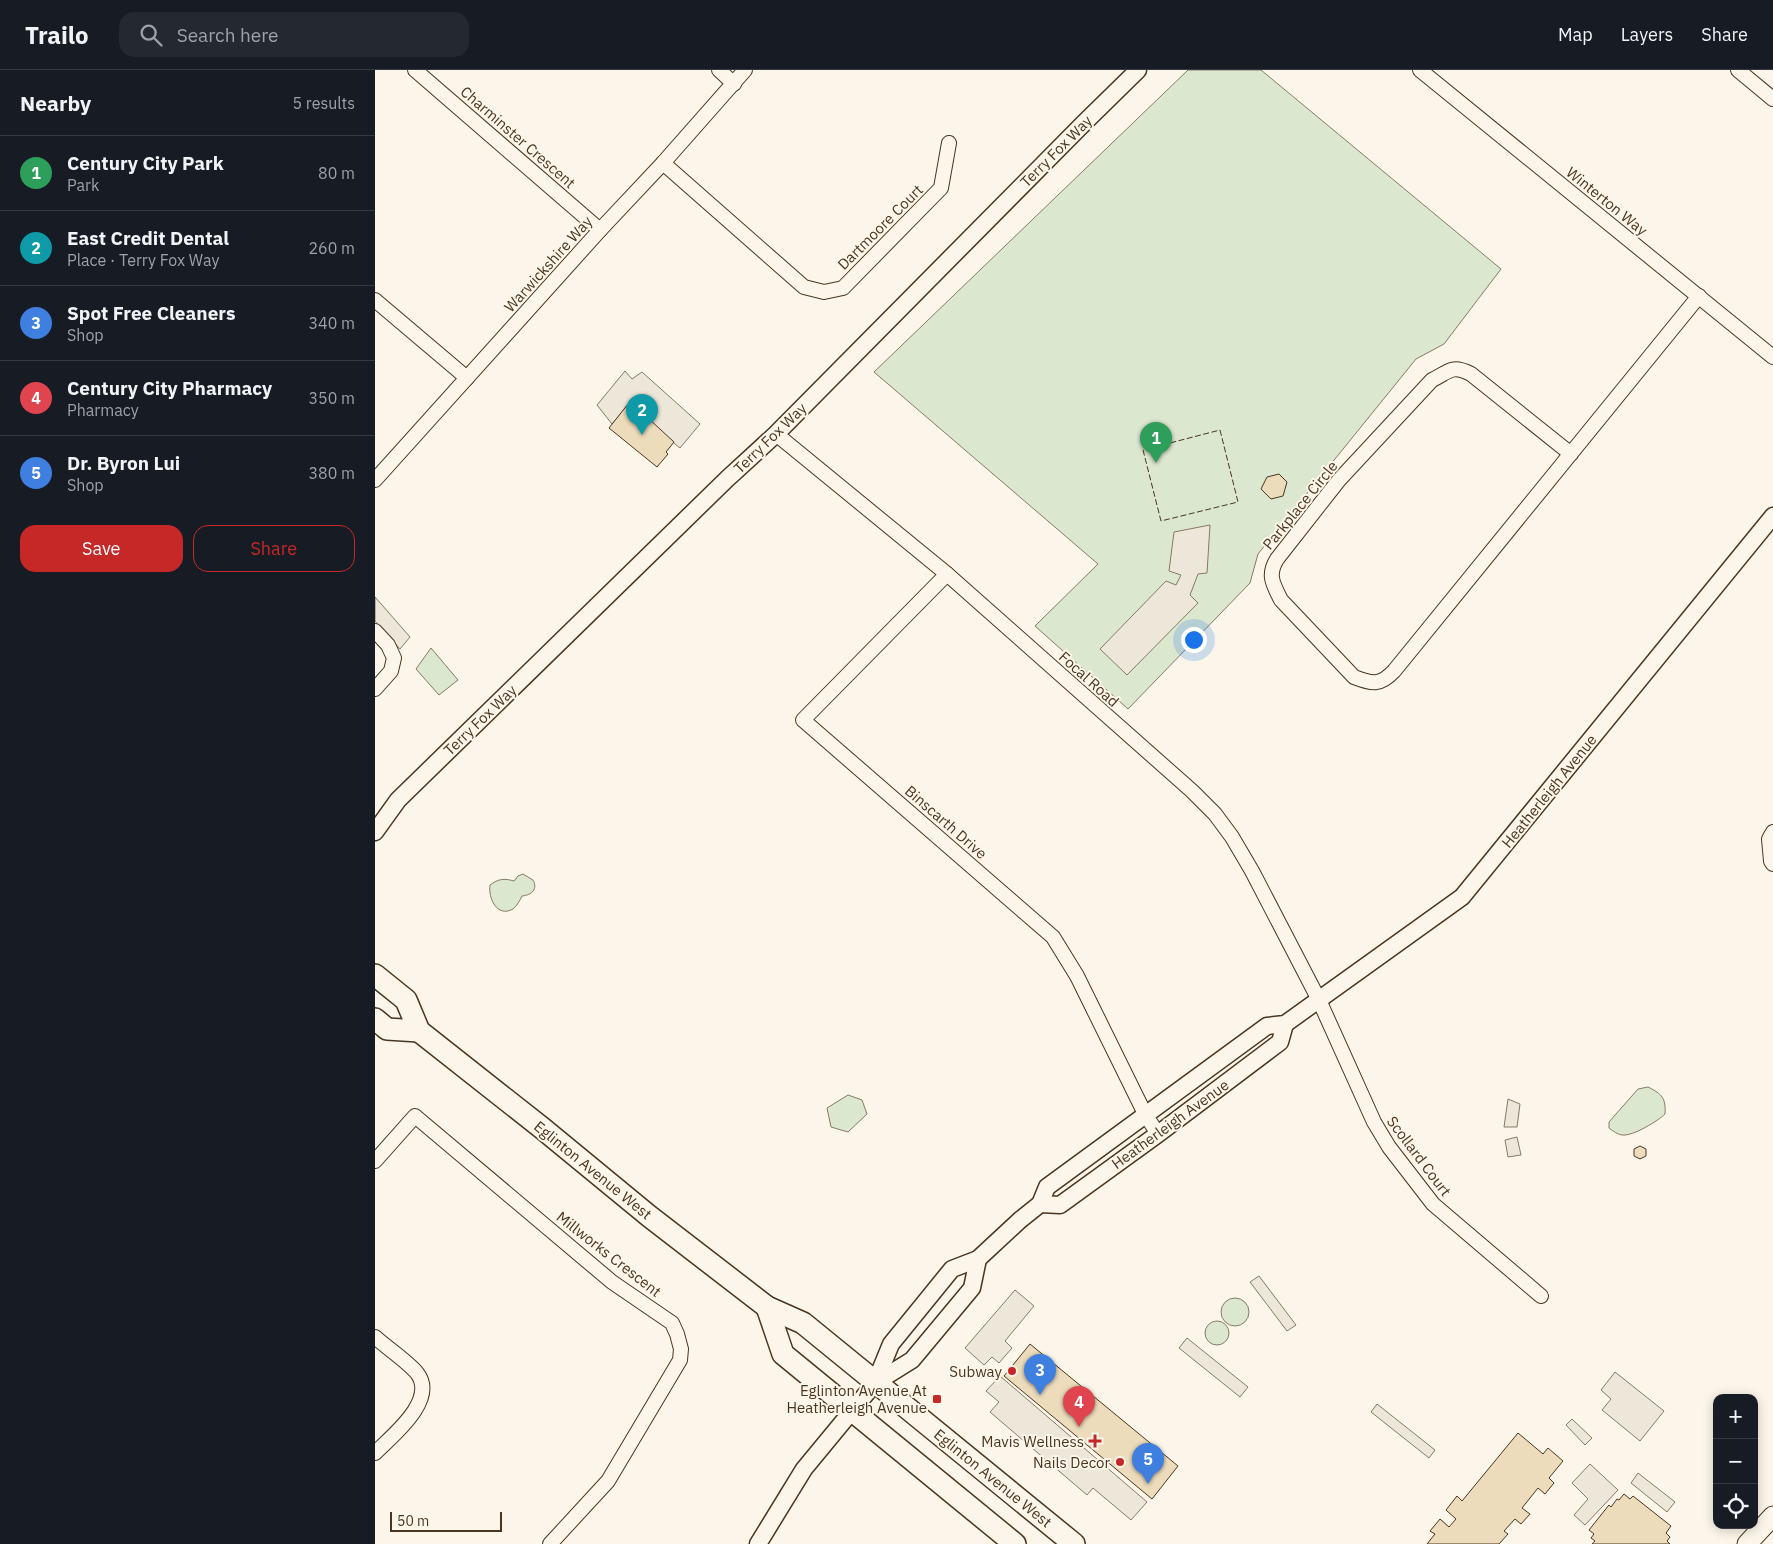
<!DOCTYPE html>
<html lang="en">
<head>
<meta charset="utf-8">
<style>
	body { margin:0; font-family:"IBM Plex Sans",sans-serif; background:#242831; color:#f1f3f6 }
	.controls { position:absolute; right:15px; bottom:15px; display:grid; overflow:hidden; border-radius:10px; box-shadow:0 2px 12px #0003 }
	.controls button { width:45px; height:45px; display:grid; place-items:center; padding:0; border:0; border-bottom:1px solid #363941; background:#171b24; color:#f1f3f6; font:25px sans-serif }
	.scale { position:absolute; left:15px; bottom:12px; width:112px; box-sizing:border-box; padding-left:5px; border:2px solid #4a3520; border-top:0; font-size:14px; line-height:18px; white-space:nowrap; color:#4a3520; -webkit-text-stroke:4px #fbf6e9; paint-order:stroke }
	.you { position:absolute; left:818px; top:569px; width:18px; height:18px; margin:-12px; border:4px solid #fff; border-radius:50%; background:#1a73e8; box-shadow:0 0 0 8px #1a73e833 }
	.badge { display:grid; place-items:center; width:32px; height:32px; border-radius:50%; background:#c62828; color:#fff; font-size:16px; font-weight:700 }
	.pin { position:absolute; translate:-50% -41px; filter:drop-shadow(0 1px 2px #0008) }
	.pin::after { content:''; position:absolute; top:26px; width:18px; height:15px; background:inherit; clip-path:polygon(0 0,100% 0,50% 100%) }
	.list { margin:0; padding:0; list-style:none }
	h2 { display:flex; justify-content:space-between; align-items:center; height:65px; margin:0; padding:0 20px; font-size:21px }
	h2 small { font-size:16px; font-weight:400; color:#9ea1a6 }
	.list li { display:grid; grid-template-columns:32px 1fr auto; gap:15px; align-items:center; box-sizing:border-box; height:75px; padding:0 20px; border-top:1px solid #363941 }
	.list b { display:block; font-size:19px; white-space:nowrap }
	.list p { margin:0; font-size:16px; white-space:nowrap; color:#9ea1a6 }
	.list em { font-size:16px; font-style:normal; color:#9ea1a6 }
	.actions { display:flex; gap:10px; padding:15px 20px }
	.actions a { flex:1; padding:11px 0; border:1px solid #c62828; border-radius:15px; text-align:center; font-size:18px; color:#c62828 }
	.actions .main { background:#c62828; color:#fff }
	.icon { flex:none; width:28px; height:28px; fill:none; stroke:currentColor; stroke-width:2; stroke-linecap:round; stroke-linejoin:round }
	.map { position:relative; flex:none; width:1398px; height:1474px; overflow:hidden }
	header { display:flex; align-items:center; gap:30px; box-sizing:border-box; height:70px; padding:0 25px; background:#171b24; border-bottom:1px solid #363941 }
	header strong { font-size:24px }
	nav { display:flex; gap:28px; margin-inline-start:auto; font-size:18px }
	.search { width:350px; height:45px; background:#242831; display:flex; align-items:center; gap:12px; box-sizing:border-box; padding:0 18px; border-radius:15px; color:#9ea1a6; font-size:19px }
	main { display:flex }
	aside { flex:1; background:#171b24 }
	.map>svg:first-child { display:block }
	.green { fill:#dce7d0; stroke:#887966 }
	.parking { fill:#ede7d9; stroke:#887966 }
	.building { fill:#ecdcbc; stroke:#4a3520 }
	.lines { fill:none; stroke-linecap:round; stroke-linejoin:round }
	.minor-casing { stroke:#4a3520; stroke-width:16 }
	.tertiary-casing { stroke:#4a3520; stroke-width:19 }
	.secondary-casing { stroke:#4a3520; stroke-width:21 }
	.primary-casing { stroke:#4a3520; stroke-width:24 }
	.minor { stroke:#fbf6e9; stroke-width:14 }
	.tertiary { stroke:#fbf6e9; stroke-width:16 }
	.secondary { stroke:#fbf6e9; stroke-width:19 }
	.primary { stroke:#fbf6e9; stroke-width:21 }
	.fence { stroke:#4a3520; stroke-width:1; stroke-dasharray:6 2.5; stroke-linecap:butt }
	.poi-dot { fill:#c62828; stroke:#fbf6e9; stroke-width:2 }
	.labels { text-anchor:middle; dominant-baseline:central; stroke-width:4; stroke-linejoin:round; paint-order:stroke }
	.street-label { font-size:15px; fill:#4a3520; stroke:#fbf6e9 }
	.poi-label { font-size:15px; fill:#4a3520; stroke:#fbf6e9; text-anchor:end }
</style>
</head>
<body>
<header>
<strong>Trailo</strong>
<div class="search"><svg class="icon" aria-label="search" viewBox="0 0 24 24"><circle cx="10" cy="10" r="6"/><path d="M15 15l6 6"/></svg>Search here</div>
<nav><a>Map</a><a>Layers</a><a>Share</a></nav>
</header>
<main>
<aside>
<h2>Nearby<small>5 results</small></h2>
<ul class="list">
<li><span class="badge" style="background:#2e9e5b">1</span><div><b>Century City Park</b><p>Park</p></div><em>80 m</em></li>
<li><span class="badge" style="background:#0f9aa8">2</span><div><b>East Credit Dental</b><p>Place · Terry Fox Way</p></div><em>260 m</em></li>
<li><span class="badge" style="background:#3f7fe0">3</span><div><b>Spot Free Cleaners</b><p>Shop</p></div><em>340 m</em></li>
<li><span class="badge" style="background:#e0444e">4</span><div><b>Century City Pharmacy</b><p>Pharmacy</p></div><em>350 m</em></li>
<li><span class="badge" style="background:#3f7fe0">5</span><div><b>Dr. Byron Lui</b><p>Shop</p></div><em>380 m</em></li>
</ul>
<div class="actions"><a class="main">Save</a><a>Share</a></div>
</aside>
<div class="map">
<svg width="1398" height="1474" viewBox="0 0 1398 1474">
	<rect width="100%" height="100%" fill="#fbf6e9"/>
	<g class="green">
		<path d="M813,0H886L1126,199L1069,274L1041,289L883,484L875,513L753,639L660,556L723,494L499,302Z"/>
		<path d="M56,578L83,610L64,625L41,599Z"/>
		<path d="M148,804L158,810C163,819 157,825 147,826C145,830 142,836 138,839C122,848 113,828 115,815C123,809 129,808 139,811L143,806Z"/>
		<path d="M1273,1017C1287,1024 1291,1028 1290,1044C1283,1051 1258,1066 1248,1065C1243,1065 1238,1061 1234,1058V1052L1263,1019Z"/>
		<path d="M473,1025L487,1030L492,1044L473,1062L456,1057L452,1038Z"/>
		<circle cx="860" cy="1242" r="14"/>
		<circle cx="842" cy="1263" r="12"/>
	</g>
	<g class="parking">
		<path d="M250,301L257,309L267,302L325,354L305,378L253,335L237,354L222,335Z"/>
		<path d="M835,455L832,503L823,504L815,525L823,533L752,605L725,579L791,511L801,515L806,505L794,501L799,462Z"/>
		<path d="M0,527L35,567L25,579L0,551Z"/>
		<path d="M1133,1029L1145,1034L1142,1057H1129Z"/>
		<path d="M1142,1067L1146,1085L1133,1087L1130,1070Z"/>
		<path d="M884,1206L921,1255L912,1261L875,1212Z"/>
		<path d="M640,1220L659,1236L630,1271L637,1278L624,1293L617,1287L609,1295L590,1278Z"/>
		<path d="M812,1268L873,1317L865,1327L804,1278Z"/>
		<path d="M1240,1302L1289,1341L1265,1371L1227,1340L1236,1329L1226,1320Z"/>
		<path d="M625,1306L772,1432L756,1450L718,1418L712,1425L615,1342L624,1332L611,1321Z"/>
		<path d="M1002,1334L1060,1380L1054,1388L996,1342Z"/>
		<path d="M1197,1349L1217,1368L1210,1375L1191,1355Z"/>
		<path d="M1215,1394L1243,1420L1210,1455L1199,1445L1213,1429L1197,1413Z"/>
		<path d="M1263,1403L1300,1432L1292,1442L1256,1413Z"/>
	</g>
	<g class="building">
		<path d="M253,334L272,350L273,348L299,372L291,382L293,384L282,397L234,358Z"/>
		<path d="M904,404L912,412L908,426L896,429L886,419L892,407Z"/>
		<path d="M1265,1076L1271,1079V1086L1265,1089L1259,1086V1079Z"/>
		<path d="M655,1274L803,1396L777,1429L629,1306Z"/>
		<path d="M1143,1363L1168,1384L1173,1378L1188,1391L1174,1408L1179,1413L1170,1424L1163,1418L1147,1438L1155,1444L1146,1454L1140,1449L1129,1461L1133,1464L1124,1474H1052L1060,1464L1055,1461L1065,1449L1074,1457L1081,1449L1071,1440L1082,1426L1087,1431Z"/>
		<path d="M1249,1424L1255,1429L1258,1426L1296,1456L1291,1463L1295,1467L1292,1471L1295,1474H1217L1220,1471L1216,1468L1219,1464L1214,1460L1234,1435L1236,1437L1242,1429L1244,1430Z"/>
	</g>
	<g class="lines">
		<defs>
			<g id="minor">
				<path d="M40,0L225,160"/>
				<path d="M344,0L359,14"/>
				<path d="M1045,0L1398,287"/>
				<path d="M1363,0L1398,29"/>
				<path d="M288,93L429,217L449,222L468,218L566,118L574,73"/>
				<path d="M0,230L92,308"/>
				<path d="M401,364L572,504L817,721L840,744L857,767L877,801L944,930L999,1052L1014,1077L1058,1134L1166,1226"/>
				<path d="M1196,384L1096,304C1076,294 1074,302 1057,310L964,410L902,489C892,505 898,514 906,530L979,607C997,614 1005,616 1019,601L1324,226"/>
				<path d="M0,410L225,160L288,93L370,0"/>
				<path d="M572,504L428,650L678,867L702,906L770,1044L783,1064"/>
				<path d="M0,561L13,575L19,588L16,601L0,619"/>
				<path d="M1398,762L1394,769L1396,791L1398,794"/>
				<path d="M0,1091L40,1046L237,1212L297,1253L302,1264L306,1279L305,1290L233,1411L175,1474"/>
				<path d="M0,1267C12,1278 32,1291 42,1303C63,1330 17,1366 0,1383"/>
			</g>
			<g id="tertiary">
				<path d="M0,762L23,730L352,409L401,364L710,52L763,0"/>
				<path d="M665,1134L685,1135L783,1064L905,972L910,954"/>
				<path d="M500,1313L537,1290L597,1218L603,1189"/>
				<path d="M383,1474L429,1399L500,1313L516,1274L577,1199L603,1189L645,1150L665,1134L672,1117L892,956L910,954L1087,827L1398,446"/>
			</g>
			<path id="secondary" d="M1372,1474L1398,1446"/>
			<g id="primary">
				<path d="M0,905L31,930L44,961L167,1058L274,1146L392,1237L428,1253L699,1474"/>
				<path d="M0,949L12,959L44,961"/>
				<path d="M392,1237L408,1284L640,1474"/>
			</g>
		</defs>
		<use href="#minor" class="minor-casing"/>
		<use href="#tertiary" class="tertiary-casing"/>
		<use href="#secondary" class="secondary-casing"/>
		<use href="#primary" class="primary-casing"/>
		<use href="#minor" class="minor"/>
		<use href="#tertiary" class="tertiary"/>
		<use href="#secondary" class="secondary"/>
		<use href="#primary" class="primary"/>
		<path class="fence" d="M845,360L863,432L786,451L768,380Z"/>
	</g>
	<g class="poi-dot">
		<circle cx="637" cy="1301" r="5"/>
		<rect x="557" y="1324" width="10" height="10" rx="2.5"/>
		<path d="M717.5 1363.5h5v5h5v5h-5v5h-5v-5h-5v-5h5z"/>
		<circle cx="745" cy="1392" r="5"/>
	</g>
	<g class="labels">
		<g class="street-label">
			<text transform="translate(143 67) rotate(41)">Charminster Crescent</text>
			<text transform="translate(681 81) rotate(-45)">Terry Fox Way</text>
			<text transform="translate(1232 131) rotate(39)">Winterton Way</text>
			<text transform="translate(505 157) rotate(-45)">Dartmoore Court</text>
			<text transform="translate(173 194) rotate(-48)">Warwickshire Way</text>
			<text transform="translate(395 368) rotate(-44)">Terry Fox Way</text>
			<text transform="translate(925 435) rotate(-51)">Parkplace Circle</text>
			<text transform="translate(714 609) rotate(42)">Focal Road</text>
			<text transform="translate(105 650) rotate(-44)">Terry Fox Way</text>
			<text transform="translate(1174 721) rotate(-51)">Heatherleigh Avenue</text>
			<text transform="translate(571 752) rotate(41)">Binscarth Drive</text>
			<text transform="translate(795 1054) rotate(-36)">Heatherleigh Avenue</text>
			<text transform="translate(1044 1086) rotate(53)">Scollard Court</text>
			<text transform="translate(218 1100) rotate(39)">Eglinton Avenue West</text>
			<text transform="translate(234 1184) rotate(38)">Millworks Crescent</text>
			<text transform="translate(618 1408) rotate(39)">Eglinton Avenue West</text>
		</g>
		<g class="poi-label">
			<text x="627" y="1301">Subway</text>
			<text x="552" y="1320">Eglinton Avenue At<tspan x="552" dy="17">Heatherleigh Avenue</tspan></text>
			<text x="709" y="1371">Mavis Wellness</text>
			<text x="735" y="1392">Nails Decor</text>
		</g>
	</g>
</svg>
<div class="controls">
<button>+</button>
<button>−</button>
<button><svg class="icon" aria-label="locate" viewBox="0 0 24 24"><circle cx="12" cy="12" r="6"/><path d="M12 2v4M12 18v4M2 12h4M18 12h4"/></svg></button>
</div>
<div class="scale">50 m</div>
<div class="you"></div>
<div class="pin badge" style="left:781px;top:393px;background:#2e9e5b">1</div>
<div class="pin badge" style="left:267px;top:365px;background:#0f9aa8">2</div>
<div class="pin badge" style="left:665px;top:1325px;background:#3f7fe0">3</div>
<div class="pin badge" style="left:704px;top:1357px;background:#e0444e">4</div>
<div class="pin badge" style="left:773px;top:1414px;background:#3f7fe0">5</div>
</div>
</main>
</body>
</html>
